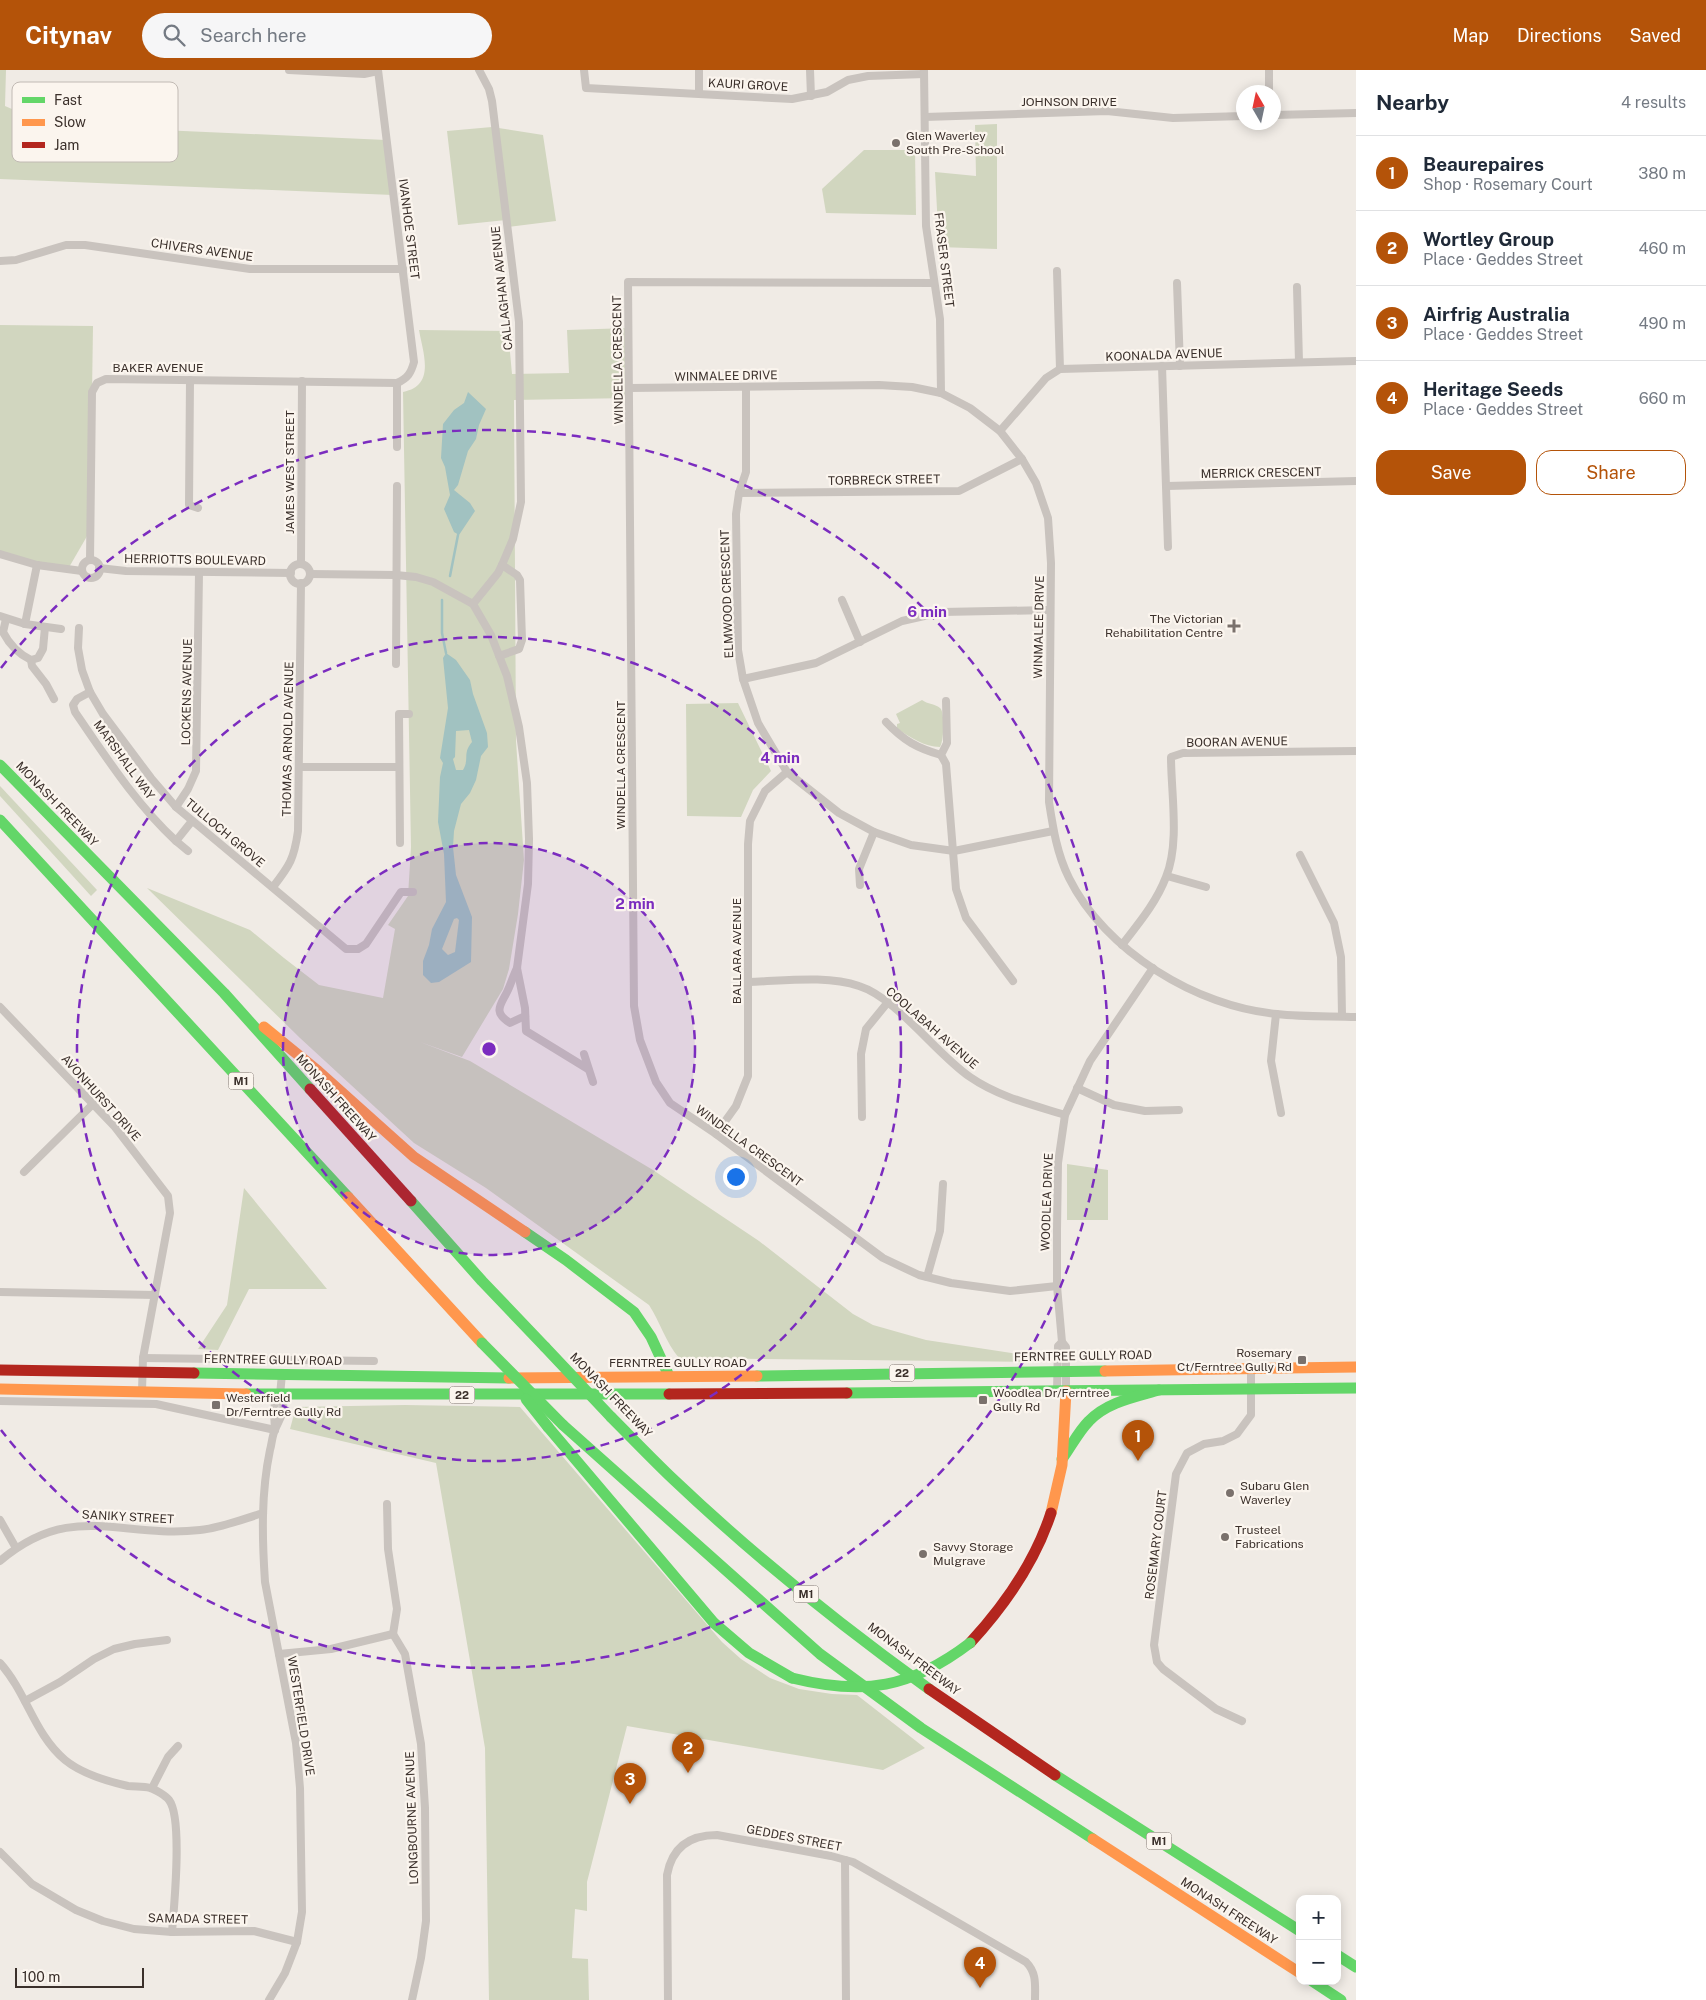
<!DOCTYPE html>
<html lang="en">
<head>
<meta charset="utf-8">
<style>
	body { margin:0; font-family:"Public Sans",sans-serif; background:#f6f6f7; color:#1f2937 }
	.controls { position:absolute; right:15px; bottom:15px; display:grid; overflow:hidden; border-radius:10px; box-shadow:0 2px 12px #0003 }
	.controls button { width:45px; height:45px; display:grid; place-items:center; padding:0; border:0; border-bottom:1px solid #e0e1e3; background:#fff; color:#1f2937; font:25px sans-serif }
	.compass { position:absolute; left:1236px; top:15px; width:45px; height:45px; border-radius:50%; background:#fff; box-shadow:0 2px 12px #0003; rotate:351deg }
	.scale { position:absolute; left:15px; bottom:12px; width:129px; box-sizing:border-box; padding-left:5px; border:2px solid #3b302b; border-top:0; font-size:14px; line-height:18px; white-space:nowrap; color:#3b302b; -webkit-text-stroke:4px #fbf5ee; paint-order:stroke }
	.you { position:absolute; left:735px; top:1106px; width:18px; height:18px; margin:-12px; border:4px solid #fff; border-radius:50%; background:#1a73e8; box-shadow:0 0 0 8px #1a73e833 }
	.badge { display:grid; place-items:center; width:32px; height:32px; border-radius:50%; background:#b45309; color:#fff; font-size:16px; font-weight:700 }
	.pin { position:absolute; translate:-50% -41px; filter:drop-shadow(0 1px 2px #0008) }
	.pin::after { content:''; position:absolute; top:26px; width:18px; height:15px; background:inherit; clip-path:polygon(0 0,100% 0,50% 100%) }
	.list { margin:0; padding:0; list-style:none }
	h2 { display:flex; justify-content:space-between; align-items:center; height:65px; margin:0; padding:0 20px; font-size:21px }
	h2 small { font-size:16px; font-weight:400; color:#747a83 }
	.list li { display:grid; grid-template-columns:32px 1fr auto; gap:15px; align-items:center; box-sizing:border-box; height:75px; padding:0 20px; border-top:1px solid #e0e1e3 }
	.list b { display:block; font-size:19px; white-space:nowrap }
	.list p { margin:0; font-size:16px; white-space:nowrap; color:#747a83 }
	.list em { font-size:16px; font-style:normal; color:#747a83 }
	.actions { display:flex; gap:10px; padding:15px 20px }
	.actions a { flex:1; padding:11px 0; border:1px solid #b45309; border-radius:15px; text-align:center; font-size:18px; color:#b45309 }
	.actions .main { background:#b45309; color:#fff }
	.icon { flex:none; width:28px; height:28px; fill:none; stroke:currentColor; stroke-width:2; stroke-linecap:round; stroke-linejoin:round }
	.map { position:relative; flex:none; width:1356px; height:1930px; overflow:hidden }
	header { display:flex; align-items:center; gap:30px; box-sizing:border-box; height:70px; padding:0 25px; background:#b45309; color:#fff }
	header strong { font-size:24px }
	nav { display:flex; gap:28px; margin-inline-start:auto; font-size:18px }
	.search { width:350px; height:45px; background:#f6f6f7; display:flex; align-items:center; gap:12px; box-sizing:border-box; padding:0 18px; border-radius:28px; color:#747a83; font-size:19px }
	main { display:flex }
	aside { flex:1; background:#fff }
	.map>svg:first-child { display:block }
	.green { fill:#d1d6bf }
	.water { fill:#a1c2c1; fill-rule:evenodd }
	.lines { fill:none; stroke-linecap:round; stroke-linejoin:round }
	.stream { stroke:#a1c2c1; stroke-width:2.5 }
	.street { stroke:#c9c3be; stroke-width:8 }
	.fast { stroke:#63d668; stroke-width:11 }
	.slow { stroke:#ff974d; stroke-width:11 }
	.jam { stroke:#b3261e; stroke-width:11 }
	.fast-bridge { stroke:#63d668; stroke-width:11 }
	.ring { fill:none; stroke:#7b2cbf; stroke-width:2.5; stroke-dasharray:9 6 }
	.poi-dot { fill:#7a716c; stroke:#fbf5ee; stroke-width:2 }
	.labels { text-anchor:middle; dominant-baseline:central; stroke-width:4.5; stroke-linejoin:round; paint-order:stroke }
	.shield { fill:#fbf5ee; stroke:#756b66; stroke-width:1 }
	.shield-label { font-size:11px; font-weight:bold; fill:#3b302b }
	.street-label { font-size:12px; fill:#3b302b; stroke:#fbf5ee }
	.poi-label { font-size:12px; fill:#3b302b; stroke:#fbf5ee; text-anchor:start }
	.key { fill:#fbf5ee; stroke:#c1bab4; stroke-width:1 }
	.key-label { font-size:14px; fill:#3b302b }
	.centre { fill:#7b2cbf; stroke:#fbf5ee; stroke-width:2.5 }
	.ring-label { font-size:15px; text-anchor:middle; font-weight:bold; fill:#7b2cbf; stroke:#fbf5ee; stroke-width:4.5; stroke-linejoin:round; paint-order:stroke }
</style>
</head>
<body>
<header>
<strong>Citynav</strong>
<div class="search"><svg class="icon" aria-label="search" viewBox="0 0 24 24"><circle cx="10" cy="10" r="6"/><path d="M15 15l6 6"/></svg>Search here</div>
<nav><a>Map</a><a>Directions</a><a>Saved</a></nav>
</header>
<main>
<div class="map">
<svg width="1356" height="1930" viewBox="0 0 1356 1930">
	<rect width="100%" height="100%" fill="#f0ebe5"/>
	<g class="green">
		<path d="M0,0H6L5,36L49,55L386,70L393,125L0,109Z"/>
		<path d="M997,54V179L939,177L935,102L976,106L975,55Z"/>
		<path d="M492,57L543,65L556,151L508,157L506,150L458,155L447,61Z"/>
		<path d="M864,80H915L916,145L826,143L822,119Z"/>
		<path d="M0,255L93,256L90,461L68,499L0,484Z"/>
		<path d="M629,258L630,328L514,330L516,671L524,790L518,844L509,899L503,919L462,987L420,972L470,991L653,1100L759,1171L853,1244L873,1255L926,1270L1038,1287L1044,1292L679,1288C666,1273 660,1252 649,1235L486,1118L414,1073L300,968L147,818L250,860L284,888L319,915L383,928L395,859L388,855L408,826L411,777L403,322C436,316 423,283 419,260L508,261L512,304L569,303L567,260Z"/>
		<path d="M922,630C927,634 936,634 940,638C945,642 944,671 940,677C924,677 911,667 897,659V654L900,653L896,644Z"/>
		<path d="M738,633L771,701L753,720L741,747L687,746L686,634Z"/>
		<path d="M0,716L97,820L91,826L0,726Z"/>
		<path d="M1067,1094L1108,1100V1150H1067Z"/>
		<path d="M244,1118L327,1219H249L218,1280L198,1279L227,1235Z"/>
		<path d="M405,1335L520,1337L722,1572L741,1589L770,1608L799,1619L832,1624L857,1625L925,1678L883,1700L627,1656L587,1812V1841L575,1839L572,1888L588,1889L589,1930H489L485,1678L436,1393L290,1359L296,1337Z"/>
	</g>
	<g class="water">
		<path d="M468,322L486,339L479,355L476,369L468,381L458,415L454,420L470,433L475,441L459,465L454,462L444,439L450,425L445,397L441,388L443,354L454,340L464,333Z"/>
		<path d="M446,583L456,590L470,610L473,624L487,663L488,677L481,686L476,710L470,723L461,734L454,761L453,777L456,805L472,847L471,892L439,912L431,913L423,905V891L429,875L432,859L446,832L444,784L438,752L440,707L443,693L440,688L448,638L443,588ZM469,660L472,672C462,684 470,688 463,700H456L453,689L455,687L456,661ZM457,848L459,850L455,882L448,885L442,879L454,849Z"/>
	</g>
	<g class="lines">
		<g class="stream">
			<path d="M450,506L458,465"/>
			<path d="M442,530V563L446,583"/>
		</g>
		<g class="street">
			<path d="M289,0L364,4L378,1"/>
			<path d="M584,0L586,18L792,29L827,22L848,10L868,6L924,4"/>
			<path d="M699,0V23"/>
			<path d="M810,0L811,26"/>
			<path d="M924,0L926,156L940,249L941,323"/>
			<path d="M1269,0V22"/>
			<path d="M1274,45L1356,43"/>
			<path d="M925,47L1107,41L1173,48L1244,46"/>
			<path d="M0,191L16,190L66,175H85L250,199H403"/>
			<path d="M1057,201L1060,299"/>
			<path d="M934,213L628,212L634,936L640,970L656,1012L670,1033L716,1064L883,1188L919,1205L951,1213L1010,1221L1057,1216"/>
			<path d="M1177,213L1180,296"/>
			<path d="M1297,217L1299,292"/>
			<path d="M1162,296L1168,477"/>
			<path d="M190,310L189,435L198,438"/>
			<path d="M397,313V377"/>
			<path d="M746,317V402L739,423L736,444L738,580L743,609L758,653L787,702L839,743L874,762L911,775L954,781L1053,761"/>
			<path d="M630,318L879,315L912,317L941,323L970,338L1000,361L1022,389L1036,413L1048,448L1051,493L1049,732C1053,758 1057,784 1069,808C1105,881 1197,937 1277,944C1303,947 1330,946 1356,947"/>
			<path d="M1000,361L1046,308L1060,299L1356,291"/>
			<path d="M1167,416L1356,411"/>
			<path d="M739,423L959,421L1022,389"/>
			<path d="M0,484L37,495L82,501"/>
			<path d="M90,490L92,322L97,313L106,309L397,313C408,308 411,303 414,292L378,0"/>
			<circle cx="91" cy="499" r="9"/>
			<path d="M301,494L302,311"/>
			<circle cx="300" cy="504" r="10"/>
			<path d="M99,498L126,501L291,503"/>
			<path d="M310,504L396,505L416,507L433,512L473,534L491,565L507,606L519,657L527,713L529,769L528,814L517,898L525,938L526,961L588,999"/>
			<path d="M842,530L860,572"/>
			<path d="M473,534L498,503L502,495L513,469L521,432L519,252L492,31L489,19L479,0"/>
			<path d="M0,546L25,554L61,559"/>
			<path d="M6,549L3,562C9,574 19,584 31,590L32,596L46,614L54,629"/>
			<path d="M25,554L37,495"/>
			<path d="M79,558L78,578L82,600L90,622L103,644L151,708L176,737L346,879H358L366,874L401,822H413"/>
			<path d="M499,586L519,579L522,570L520,510L517,505L502,495"/>
			<path d="M31,590L38,588L43,579L45,557"/>
			<path d="M396,594L397,416"/>
			<path d="M743,609L816,593L902,551L942,542L1050,540"/>
			<path d="M90,622L77,629L73,635L75,642C106,687 136,734 176,771L192,751"/>
			<path d="M946,631L947,673L941,685L946,694L956,819L966,848L1013,911"/>
			<path d="M886,652C904,671 917,678 941,685"/>
			<path d="M299,697H399"/>
			<path d="M176,737L188,719L196,701L199,503"/>
			<path d="M176,771L188,781"/>
			<path d="M400,773L399,644H409"/>
			<path d="M1300,785L1334,853L1341,887L1342,946"/>
			<path d="M1167,806L1206,817"/>
			<path d="M860,815L859,799L874,762"/>
			<path d="M273,817C290,795 294,789 298,761L301,513"/>
			<path d="M1122,875C1139,853 1156,833 1166,807C1180,773 1171,723 1171,687L1183,683L1356,681"/>
			<path d="M517,898C513,906 511,914 507,922C500,936 493,942 510,953L525,946"/>
			<path d="M749,912C784,911 827,905 859,916C897,928 936,984 970,1007C999,1027 1033,1035 1065,1045"/>
			<path d="M0,937L115,1057L168,1126L170,1143L143,1288L142,1321"/>
			<path d="M1276,944L1271,991L1281,1043"/>
			<path d="M584,984L593,1012"/>
			<path d="M1077,1018L1114,1035L1145,1041L1179,1040"/>
			<path d="M862,1047L861,984L866,959L888,932"/>
			<path d="M716,1064L736,1036L748,1006V774L750,751L765,721L787,702"/>
			<path d="M24,1102L93,1034"/>
			<path d="M927,1207L940,1161L943,1114"/>
			<path d="M0,1222L155,1225"/>
			<path d="M143,1288L374,1291"/>
			<path d="M1057,1321L1058,1276L1062,1272"/>
			<path d="M1066,1321V1277L1062,1272L1057,1216V1159L1058,1093L1065,1045L1090,991L1153,898"/>
			<path d="M0,1331L156,1334L275,1360"/>
			<path d="M275,1360L274,1342L275,1333L280,1325L282,1304"/>
			<path d="M387,1434L388,1479L397,1539L393,1564"/>
			<path d="M0,1450L16,1478"/>
			<path d="M0,1491C72,1430 120,1469 200,1460C221,1458 243,1449 263,1443"/>
			<path d="M393,1564L405,1584L421,1674L425,1738L426,1851L421,1888L412,1930"/>
			<path d="M279,1584L331,1579L393,1564"/>
			<path d="M0,1593C27,1623 34,1664 65,1690C82,1704 106,1711 128,1716C135,1717 143,1716 150,1718C155,1719 166,1726 169,1730C183,1748 174,1837 172,1862"/>
			<path d="M25,1631L60,1612L94,1589L114,1579L135,1574L167,1570"/>
			<path d="M1242,1651L1216,1639L1163,1599L1157,1592L1154,1575L1176,1404L1187,1383L1204,1374L1223,1371L1237,1364L1251,1345V1298"/>
			<path d="M152,1718L168,1687L178,1676"/>
			<path d="M0,1782L32,1814L76,1840L103,1851L134,1859L172,1862L254,1861L297,1872"/>
			<path d="M845,1790L846,1930"/>
			<path d="M269,1930L285,1903L297,1872L302,1842L300,1718L296,1673L265,1512C262,1467 261,1423 270,1380C272,1373 272,1366 275,1360C280,1346 288,1341 280,1325"/>
			<path d="M668,1930L667,1805C672,1777 690,1765 717,1765L831,1786L853,1792L1026,1892C1037,1903 1035,1915 1035,1930"/>
		</g>
		<g class="fast">
			<path d="M0,695L224,923L310,1019"/>
			<path d="M0,750L348,1127"/>
			<path d="M411,1131L482,1211L545,1277"/>
			<path d="M525,1162L566,1190L634,1242L651,1267L669,1306"/>
			<path d="M194,1303L509,1308"/>
			<path d="M757,1306L1105,1301"/>
			<path d="M847,1323L1356,1318"/>
			<path d="M246,1324H669"/>
			<path d="M611,1347C632,1368 652,1389 673,1409C753,1485 840,1555 929,1619"/>
			<path d="M563,1355L820,1584L921,1658L1093,1769"/>
			<path d="M548,1357L714,1553L749,1583L792,1608"/>
			<path d="M1062,1389C1071,1377 1078,1362 1089,1351C1107,1332 1135,1327 1159,1320"/>
			<path d="M1055,1705L1300,1861"/>
			<path d="M1337,1885L1356,1897"/>
			<path d="M1312,1911L1341,1930"/>
		</g>
		<g class="slow">
			<path d="M264,957L318,1001L414,1087L525,1162"/>
			<path d="M348,1127L482,1273"/>
			<path d="M1105,1301L1356,1297"/>
			<path d="M509,1308L757,1306"/>
			<path d="M0,1319L246,1324"/>
			<path d="M1051,1443L1062,1395L1066,1321"/>
			<path d="M1093,1769L1300,1903"/>
		</g>
		<g class="jam">
			<path d="M310,1019L411,1131"/>
			<path d="M0,1300L194,1303"/>
			<path d="M669,1324L847,1323"/>
			<path d="M970,1573C1005,1535 1035,1492 1051,1443"/>
			<path d="M929,1619L1055,1705"/>
		</g>
		<g class="fast-bridge">
			<path d="M482,1273L563,1355"/>
			<path d="M545,1277L611,1347"/>
			<path d="M526,1329L548,1357"/>
			<path d="M792,1608C864,1626 911,1618 970,1573"/>
		</g>
	</g>
	<circle cx="489" cy="979" r="206" fill="#7b2cbf" fill-opacity=".12"/>
	<g class="ring">
		<circle cx="489" cy="979" r="206"/>
		<circle cx="489" cy="979" r="412"/>
		<path d="M1 598A619 619 0 1 1 1 1360"/>
	</g>
	<g class="poi-dot">
		<circle cx="896" cy="73" r="5"/>
		<path d="M1231.5 548.5h5v5h5v5h-5v5h-5v-5h-5v-5h5z"/>
		<rect x="1297" y="1285" width="10" height="10" rx="2.5"/>
		<rect x="978" y="1325" width="10" height="10" rx="2.5"/>
		<rect x="211" y="1330" width="10" height="10" rx="2.5"/>
		<circle cx="1230" cy="1423" r="5"/>
		<circle cx="1225" cy="1467" r="5"/>
		<circle cx="923" cy="1484" r="5"/>
	</g>
	<g class="labels">
		<g class="shield">
			<rect x="228.5" y="1002.5" width="25" height="17" rx="4"/>
			<rect x="889.5" y="1294.5" width="25" height="17" rx="4"/>
			<rect x="449.5" y="1316.5" width="25" height="17" rx="4"/>
			<rect x="793.5" y="1515.5" width="25" height="17" rx="4"/>
			<rect x="1146.5" y="1762.5" width="25" height="17" rx="4"/>
		</g>
		<g class="shield-label">
			<text x="241" y="1011">M1</text>
			<text x="902" y="1303">22</text>
			<text x="462" y="1325">22</text>
			<text x="806" y="1524">M1</text>
			<text x="1159" y="1771">M1</text>
		</g>
		<g class="street-label">
			<text transform="translate(748 15) rotate(3)">KAURI GROVE</text>
			<text x="1069" y="32">JOHNSON DRIVE</text>
			<text transform="translate(409 159) rotate(83)">IVANHOE STREET</text>
			<text transform="translate(202 180) rotate(8)">CHIVERS AVENUE</text>
			<text transform="translate(944 190) rotate(83)">FRASER STREET</text>
			<text transform="translate(502 218) rotate(-96)">CALLAGHAN AVENUE</text>
			<text transform="translate(1164 285) rotate(-2)">KOONALDA AVENUE</text>
			<text transform="translate(618 290) rotate(-91)">WINDELLA CRESCENT</text>
			<text x="158" y="298">BAKER AVENUE</text>
			<text transform="translate(726 306) rotate(-1)">WINMALEE DRIVE</text>
			<text transform="translate(290 402) rotate(-90)">JAMES WEST STREET</text>
			<text transform="translate(1261 403) rotate(-1)">MERRICK CRESCENT</text>
			<text transform="translate(884 410) rotate(-1)">TORBRECK STREET</text>
			<text transform="translate(195 490) rotate(1)">HERRIOTTS BOULEVARD</text>
			<text transform="translate(727 524) rotate(-92)">ELMWOOD CRESCENT</text>
			<text transform="translate(1039 557) rotate(-89)">WINMALEE DRIVE</text>
			<text transform="translate(187 622) rotate(-89)">LOCKENS AVENUE</text>
			<text transform="translate(288 669) rotate(-89)">THOMAS ARNOLD AVENUE</text>
			<text transform="translate(1237 672) rotate(-1)">BOORAN AVENUE</text>
			<text transform="translate(124 690) rotate(54)">MARSHALL WAY</text>
			<text transform="translate(621 695) rotate(-90)">WINDELLA CRESCENT</text>
			<text transform="translate(57 734) rotate(46)">MONASH FREEWAY</text>
			<text transform="translate(225 763) rotate(40)">TULLOCH GROVE</text>
			<text transform="translate(737 881) rotate(-90)">BALLARA AVENUE</text>
			<text transform="translate(932 958) rotate(41)">COOLABAH AVENUE</text>
			<text transform="translate(101 1028) rotate(48)">AVONHURST DRIVE</text>
			<text transform="translate(336 1028) rotate(48)">MONASH FREEWAY</text>
			<text transform="translate(749 1076) rotate(36)">WINDELLA CRESCENT</text>
			<text transform="translate(1047 1132) rotate(-88)">WOODLEA DRIVE</text>
			<text transform="translate(1083 1286) rotate(-1)">FERNTREE GULLY ROAD</text>
			<text transform="translate(273 1290) rotate(1)">FERNTREE GULLY ROAD</text>
			<text x="678" y="1293">FERNTREE GULLY ROAD</text>
			<text transform="translate(611 1325) rotate(46)">MONASH FREEWAY</text>
			<text transform="translate(128 1447) rotate(3)">SANIKY STREET</text>
			<text transform="translate(1156 1475) rotate(-83)">ROSEMARY COURT</text>
			<text transform="translate(914 1589) rotate(37)">MONASH FREEWAY</text>
			<text transform="translate(301 1646) rotate(81)">WESTERFIELD DRIVE</text>
			<text transform="translate(412 1748) rotate(-92)">LONGBOURNE AVENUE</text>
			<text transform="translate(794 1768) rotate(11)">GEDDES STREET</text>
			<text transform="translate(1229 1841) rotate(33)">MONASH FREEWAY</text>
			<text transform="translate(198 1849) rotate(1)">SAMADA STREET</text>
		</g>
		<g class="poi-label">
			<text x="906" y="66">Glen Waverley<tspan x="906" dy="14">South Pre-School</tspan></text>
			<text x="1223" y="549" text-anchor="end">The Victorian<tspan x="1223" dy="14">Rehabilitation Centre</tspan></text>
			<text x="1292" y="1283" text-anchor="end">Rosemary<tspan x="1292" dy="14">Ct/Ferntree Gully Rd</tspan></text>
			<text x="993" y="1323">Woodlea Dr/Ferntree<tspan x="993" dy="14">Gully Rd</tspan></text>
			<text x="226" y="1328">Westerfield<tspan x="226" dy="14">Dr/Ferntree Gully Rd</tspan></text>
			<text x="1240" y="1416">Subaru Glen<tspan x="1240" dy="14">Waverley</tspan></text>
			<text x="1235" y="1460">Trusteel<tspan x="1235" dy="14">Fabrications</tspan></text>
			<text x="933" y="1477">Savvy Storage<tspan x="933" dy="14">Mulgrave</tspan></text>
		</g>
	</g>
	<rect x="12" y="12" width="166" height="80" rx="8" class="key"/>
	<rect x="22" y="27" width="23" height="6" fill="#63d668"/>
	<rect x="22" y="49" width="23" height="7" fill="#ff974d"/>
	<rect x="22" y="72" width="23" height="6" fill="#b3261e"/>
	<g class="key-label">
		<text x="54" y="35">Fast</text>
		<text x="54" y="57">Slow</text>
		<text x="54" y="80">Jam</text>
	</g>
	<circle cx="489" cy="979" r="8" class="centre"/>
	<g class="ring-label">
		<text x="927" y="547">6 min</text>
		<text x="780" y="693">4 min</text>
		<text x="635" y="839">2 min</text>
	</g>
</svg>
<div class="controls">
<button>+</button>
<button>−</button>
</div>
<svg class="compass" viewBox="-18 -18 36 36"><path d="M0-13l5 13h-10z" fill="#e53935"/><path d="M0 13l5-13h-10z" fill="#747a83"/></svg>
<div class="scale">100 m</div>
<div class="you"></div>
<div class="pin badge" style="left:1138px;top:1391px">1</div>
<div class="pin badge" style="left:688px;top:1703px">2</div>
<div class="pin badge" style="left:630px;top:1734px">3</div>
<div class="pin badge" style="left:980px;top:1918px">4</div>
</div>
<aside>
<h2>Nearby<small>4 results</small></h2>
<ul class="list">
<li><span class="badge">1</span><div><b>Beaurepaires</b><p>Shop · Rosemary Court</p></div><em>380 m</em></li>
<li><span class="badge">2</span><div><b>Wortley Group</b><p>Place · Geddes Street</p></div><em>460 m</em></li>
<li><span class="badge">3</span><div><b>Airfrig Australia</b><p>Place · Geddes Street</p></div><em>490 m</em></li>
<li><span class="badge">4</span><div><b>Heritage Seeds</b><p>Place · Geddes Street</p></div><em>660 m</em></li>
</ul>
<div class="actions"><a class="main">Save</a><a>Share</a></div>
</aside>
</main>
</body>
</html>
